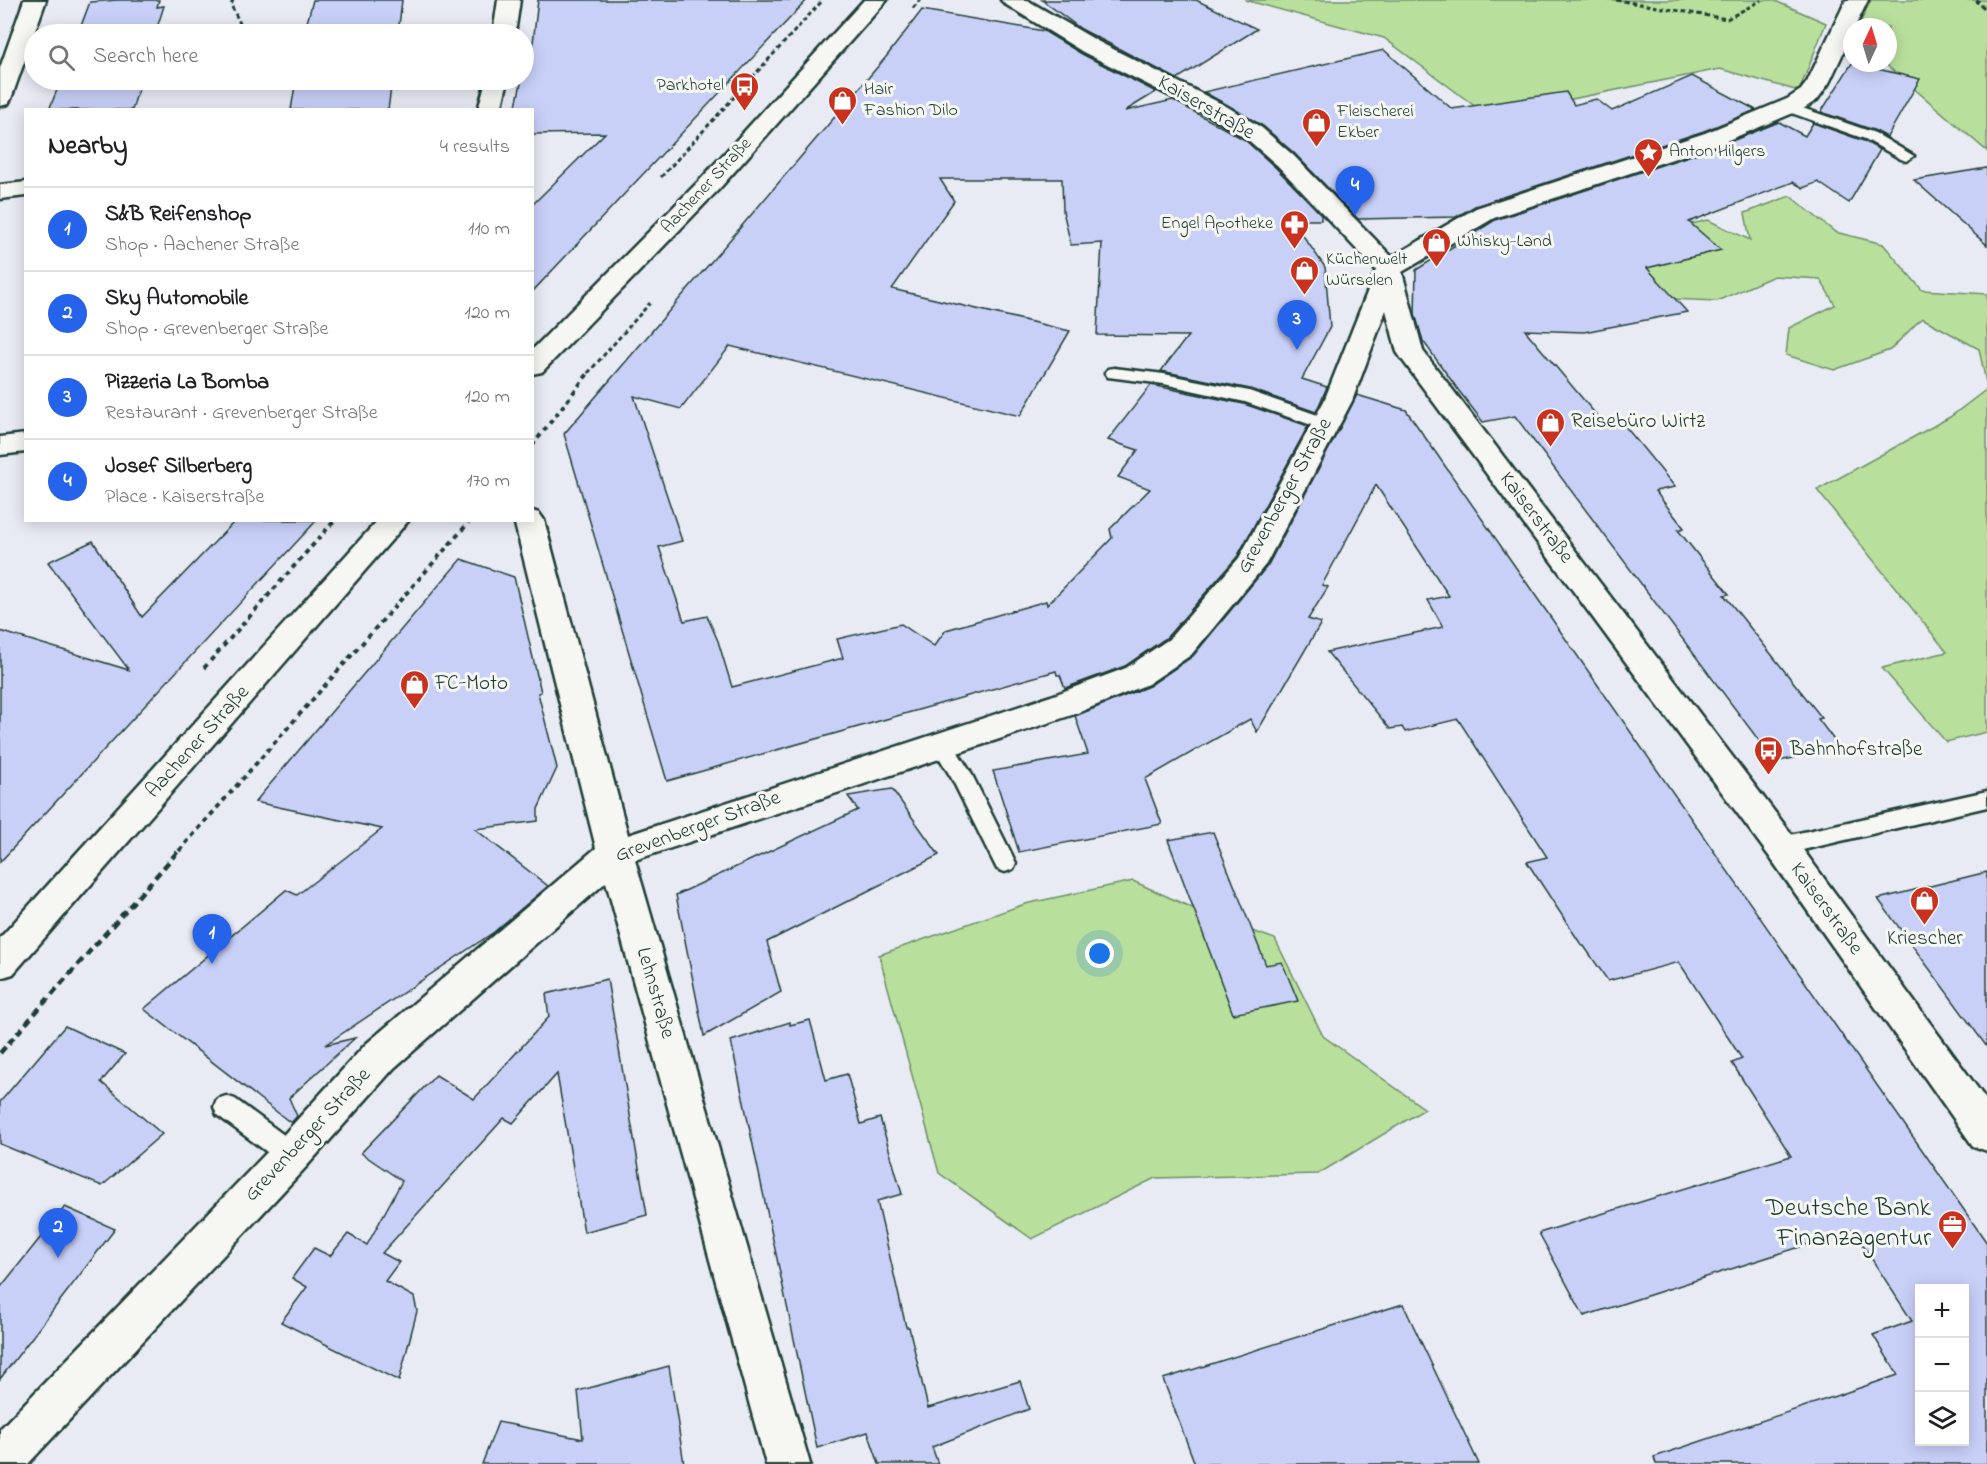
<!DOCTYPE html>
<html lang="en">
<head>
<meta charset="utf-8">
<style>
	body { margin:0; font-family:"Indie Flower",sans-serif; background:#f6f6f6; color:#202124 }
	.controls { position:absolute; right:18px; bottom:18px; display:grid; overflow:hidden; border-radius:0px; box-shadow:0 3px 15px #0003 }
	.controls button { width:54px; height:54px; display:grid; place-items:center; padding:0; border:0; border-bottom:2px solid #e0e0e0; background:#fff; color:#202124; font:30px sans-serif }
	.compass { position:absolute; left:1843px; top:18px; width:54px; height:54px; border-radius:50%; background:#fff; box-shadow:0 3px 15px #0003; rotate:4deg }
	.you { position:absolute; left:1100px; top:954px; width:21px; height:21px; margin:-15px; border:4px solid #fff; border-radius:50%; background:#1a73e8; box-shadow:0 0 0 9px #1a73e833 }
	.badge { display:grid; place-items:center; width:39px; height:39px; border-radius:50%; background:#2563eb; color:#fff; font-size:20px; font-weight:700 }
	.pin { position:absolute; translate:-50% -50px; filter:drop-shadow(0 2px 3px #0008) }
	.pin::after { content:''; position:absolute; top:32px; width:21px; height:18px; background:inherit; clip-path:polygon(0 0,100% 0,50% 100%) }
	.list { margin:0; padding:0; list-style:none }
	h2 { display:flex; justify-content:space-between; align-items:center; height:78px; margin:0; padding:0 24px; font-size:26px }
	h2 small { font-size:20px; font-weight:400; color:#757577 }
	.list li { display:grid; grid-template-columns:39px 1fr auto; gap:18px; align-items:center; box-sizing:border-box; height:84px; padding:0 24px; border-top:2px solid #e0e0e0 }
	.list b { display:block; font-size:22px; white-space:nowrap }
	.list p { margin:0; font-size:20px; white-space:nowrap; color:#757577 }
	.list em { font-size:20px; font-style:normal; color:#757577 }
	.icon { flex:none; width:33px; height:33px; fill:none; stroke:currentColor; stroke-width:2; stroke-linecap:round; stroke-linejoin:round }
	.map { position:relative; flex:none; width:1987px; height:1464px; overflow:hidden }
	.search { position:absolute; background:#fff; box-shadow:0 3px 15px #0003; left:24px; top:24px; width:510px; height:66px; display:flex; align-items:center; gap:15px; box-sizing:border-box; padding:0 21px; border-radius:33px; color:#757577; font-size:22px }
	.panel { position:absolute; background:#fff; box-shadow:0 3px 15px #0003; left:24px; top:108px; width:510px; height:414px; border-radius:0px }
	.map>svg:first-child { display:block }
	.green { fill:#b8e09c; stroke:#6c8e68; stroke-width:1.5 }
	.building { fill:#c9d0f8; stroke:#1f3d34; stroke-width:1.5; fill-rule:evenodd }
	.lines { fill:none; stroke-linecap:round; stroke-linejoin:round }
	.service-casing { stroke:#1f3d34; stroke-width:5 }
	.minor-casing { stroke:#1f3d34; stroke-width:5 }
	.secondary-casing { stroke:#1f3d34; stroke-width:5 }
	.primary-casing { stroke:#1f3d34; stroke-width:5 }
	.path-far2 { stroke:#1f3d34; stroke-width:3; stroke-dasharray:4.5 3; stroke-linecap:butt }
	.path-far1 { stroke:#1f3d34; stroke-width:4; stroke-dasharray:5 4.5; stroke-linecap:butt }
	.path { stroke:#1f3d34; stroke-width:4.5; stroke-dasharray:8 5; stroke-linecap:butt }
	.service { fill:#f6f6f2; fill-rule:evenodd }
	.minor { fill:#f6f6f2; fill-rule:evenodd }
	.secondary { fill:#f6f6f2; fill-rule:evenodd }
	.primary { fill:#f6f6f2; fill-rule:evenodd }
	.labels { text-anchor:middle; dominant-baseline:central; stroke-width:6; stroke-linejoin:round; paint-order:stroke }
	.far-poi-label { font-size:18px; fill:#1f3d34; stroke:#f6f6f2; text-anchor:start }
	.far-street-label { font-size:18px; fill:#1f3d34; stroke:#f6f6f2 }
	.street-label { font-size:21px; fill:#1f3d34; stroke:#f6f6f2 }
	.poi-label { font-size:21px; fill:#1f3d34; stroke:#f6f6f2; text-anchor:start }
	.near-poi-label { font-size:26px; fill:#1f3d34; stroke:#f6f6f2; text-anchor:end }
</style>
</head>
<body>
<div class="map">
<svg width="1987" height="1464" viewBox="0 0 1987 1464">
	<rect width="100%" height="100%" fill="#e8ebf4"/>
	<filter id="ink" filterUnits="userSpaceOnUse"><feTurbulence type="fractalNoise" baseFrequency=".0167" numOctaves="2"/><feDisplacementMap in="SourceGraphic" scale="12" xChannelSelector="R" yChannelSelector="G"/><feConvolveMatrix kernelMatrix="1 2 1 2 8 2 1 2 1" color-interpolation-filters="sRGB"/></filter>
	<g filter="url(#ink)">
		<g class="green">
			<path d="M1245,0H1773L1826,23L1799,91L1720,69L1488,116L1384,38Z"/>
			<path d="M1871,0H1987V151L1884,63H1888V27H1858Z"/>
			<path d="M1790,196L1835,232L1883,244L1922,290L1987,294V387L1979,349L1922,318L1890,350L1834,370L1786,355L1789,328L1835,305L1820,279L1774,276L1717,301L1671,299L1585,250L1708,220L1750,240L1745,213Z"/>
			<path d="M1987,389V732L1946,742L1882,668L1947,652L1817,490L1950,417Z"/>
			<path d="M1133,881L1210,916L1275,939L1323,1036L1425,1109L1318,1174L1155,1178L1032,1239L939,1173L879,955L1025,904Z"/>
		</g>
		<g class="building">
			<path d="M118,0H159L157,7L164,6L155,34H78L90,2Z"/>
			<path d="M313,0H402L398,34H304Z"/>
			<path d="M538,0H807L532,292V205L605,133L532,134V110H515L526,61L531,60Z"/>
			<path d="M1042,0H1196L1257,29L1177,79L1081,29Z"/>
			<path d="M922,10L1044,31L1082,54L1156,92L1125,111L1173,100L1245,140L1276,168L1321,214V220H1292L1325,267L1330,327L1302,379L1327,387L1316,412L1250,389L1161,371L1188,336L1097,335L1102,243L1071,245L1063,211L1062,179H940L954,201L892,289L1070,331L1020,416L730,346L681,409L634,396L682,541L659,547L684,621L707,616L718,641L732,687L843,658L837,639L901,624L934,646L946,630L1046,601L1047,605L1112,538L1110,529L1150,489L1118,477L1138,450L1108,440L1151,385L1244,404L1308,426L1237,557L1167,637L1125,666L1065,688L1060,675H1057L1056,671L667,781L564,434L886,57Z"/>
			<path d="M1384,50L1452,109L1566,92L1574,105L1596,99L1612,111L1692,76L1756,110L1704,131L1475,206L1456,217L1358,219L1295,154L1263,126L1204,92Z"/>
			<path d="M1852,63L1920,79L1887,137L1876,131L1821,112Z"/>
			<path d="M61,80H141L132,110H49Z"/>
			<path d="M296,80H392L388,110H291Z"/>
			<path d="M1779,122L1805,136L1813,123L1864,141L1880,150L1849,203L1818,182L1803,188L1793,182L1689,222L1721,250L1647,268L1687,312L1584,332L1525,330L1603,423L1620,420L1675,487L1655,491L1684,528L1678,530L1729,594L1724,595L1822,718L1818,719L1840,748L1775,762L1515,416L1483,422L1459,391L1423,341L1415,314L1416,270L1495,220L1722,145Z"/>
			<path d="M1987,168V245L1914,180Z"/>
			<path d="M1357,395L1406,410L1987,1243V1464H1656L1654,1457L1898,1375L1873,1335L1912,1321L1853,1230L1584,1316L1539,1233L1791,1156L1732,1063L1742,1059L1679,962L1608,981L1584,946H1582L1527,862L1547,857L1458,719L1405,732L1402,727L1390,729L1327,652L1443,627L1428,600L1449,596L1376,485L1322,585L1328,587L1308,619L1321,623L1257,732L1250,719L1145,779L1162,824L1019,852L993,771L1088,754L1075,716L1149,686L1193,656L1268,565ZM1920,1288H1965V1442H1920Z"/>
			<path d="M236,520H317L0,862V631L129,670L48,562L93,541L142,617Z"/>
			<path d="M461,559L514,577L541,692L538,693L557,768L538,809V821L475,829L548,886L494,932L325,1045L355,1038L289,1098L297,1116L291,1123L144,1009L286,890L297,895L382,829L255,802Z"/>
			<path d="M892,789L939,855L767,942L781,992L704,1036L676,895L858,810L848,796Z"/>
			<path d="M1213,832L1266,965L1282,962L1298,1001L1233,1014L1168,840Z"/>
			<path d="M1987,872V1047L1878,899Z"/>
			<path d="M607,979L647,1215L584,1232L557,1074L513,1123L504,1118L382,1253L399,1262L385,1281L414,1297L417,1311L399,1381L281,1322L307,1287L292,1278L314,1248L330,1256L348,1234L367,1245L402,1181L361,1153L436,1075L474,1099L549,1017L546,994Z"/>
			<path d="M810,1020L826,1080L847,1074L861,1124L880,1118L902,1194L877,1201L906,1327H909L928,1408L1020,1381L1029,1409L932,1447L938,1464H879L868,1432L817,1448L731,1041L790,1022V1025Z"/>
			<path d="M65,1026L125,1054L101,1082L162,1134L102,1186L0,1144V1102Z"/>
			<path d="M65,1207L115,1229L0,1379V1288Z"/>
			<path d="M1403,1304L1479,1464H1195L1163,1379Z"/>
			<path d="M669,1366L684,1464H482L498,1422L583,1439L578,1391Z"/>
		</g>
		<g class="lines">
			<defs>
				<g id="service">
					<path d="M1788,103L1875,133L1914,156L1906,161L1901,159L1865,139L1783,110L1781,107Z"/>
					<path d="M1114,368L1164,374L1249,391L1332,420L1335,424L1332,428L1326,430L1245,402L1164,384L1108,377L1105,373L1108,369Z"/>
					<path d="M942,736L949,738L971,773L1016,863L1013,869L1005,872L997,869L951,777L931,744L935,738Z"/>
					<path d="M1987,791V807L1781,855L1773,852L1770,846L1773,840L1781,837Z"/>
					<path d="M226,1096L235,1099L300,1147L304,1155L300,1163L291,1167L282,1163L217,1115L214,1107L217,1099Z"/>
				</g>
				<g id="minor">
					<path d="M24,0H46L11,99L8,104L0,106V68Z"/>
					<path d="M498,0H520L515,34H493Z"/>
					<path d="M1001,0H1027L1099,42L1226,106L1262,128L1294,156L1392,257L1476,208L1705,133L1787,99L1801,90L1807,82L1846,0H1868L1855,27H1852V34L1829,83L1817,100L1803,109L1721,143L1494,218L1402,272L1423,351L1793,836L1987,1101V1151L1973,1146L1769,856L1401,358L1397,352L1386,310L1352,401L1266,564L1191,655L1148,684L1075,714L635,860L810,1464H766L606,882L394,1068L305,1168L28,1464H0V1429L277,1142L366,1044L596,848L514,520H532V511L539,513L544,520L628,835L1051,696L1126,668L1169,639L1239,558L1324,401L1376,270L1278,166L1246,138L1210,116L1083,52L1005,4Z"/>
					<path d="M486,80H508L501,110H478Z"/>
					<path d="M26,182V196L0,199V185Z"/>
				</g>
				<path id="secondary" d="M26,434V452L0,455V437Z"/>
				<g id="primary">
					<path d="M864,0H887L719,189L542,372L532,374V350L701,179Z"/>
					<path d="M378,520H409L13,974L0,978V938Z"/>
				</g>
			</defs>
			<use href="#service" class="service-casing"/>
			<use href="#minor" class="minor-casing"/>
			<use href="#secondary" class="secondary-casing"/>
			<use href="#primary" class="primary-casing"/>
			<g class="path-far2">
				<path d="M233,0L231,5L245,34"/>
				<path d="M1616,0L1727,19L1762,0"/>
				<path d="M1979,0L1977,2L1987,10"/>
				<path d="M913,8L920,0"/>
				<path d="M661,177L823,0"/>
				<path d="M588,373L650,303"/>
			</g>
			<g class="path-far1">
				<path d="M532,446L590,371"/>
				<path d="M204,668L335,520"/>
				<path d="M179,851L471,520"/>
			</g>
			<path class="path" d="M0,1053L180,849"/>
			<use href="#service" class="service"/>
			<use href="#minor" class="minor"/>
			<use href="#secondary" class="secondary"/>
			<use href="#primary" class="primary"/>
		</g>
	</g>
	<defs>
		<symbol id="bus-pin" viewBox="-11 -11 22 30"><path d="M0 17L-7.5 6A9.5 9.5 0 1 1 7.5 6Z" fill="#c8321e" stroke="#f6f6f2"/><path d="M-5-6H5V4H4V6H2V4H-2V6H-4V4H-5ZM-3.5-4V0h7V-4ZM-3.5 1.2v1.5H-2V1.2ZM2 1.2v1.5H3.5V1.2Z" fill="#fff"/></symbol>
		<symbol id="shop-pin" viewBox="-11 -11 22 30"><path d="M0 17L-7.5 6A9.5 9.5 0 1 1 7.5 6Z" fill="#c8321e" stroke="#f6f6f2"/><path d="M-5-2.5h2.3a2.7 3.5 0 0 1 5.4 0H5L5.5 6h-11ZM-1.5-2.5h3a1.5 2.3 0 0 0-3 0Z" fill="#fff"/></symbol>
		<symbol id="sight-pin" viewBox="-11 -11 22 30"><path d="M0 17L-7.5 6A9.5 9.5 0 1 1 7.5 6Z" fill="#c8321e" stroke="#f6f6f2"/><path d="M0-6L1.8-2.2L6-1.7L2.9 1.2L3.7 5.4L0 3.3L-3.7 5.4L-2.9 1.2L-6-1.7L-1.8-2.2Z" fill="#fff"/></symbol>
		<symbol id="pharmacy-pin" viewBox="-11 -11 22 30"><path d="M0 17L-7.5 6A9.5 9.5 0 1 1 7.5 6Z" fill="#c8321e" stroke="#f6f6f2"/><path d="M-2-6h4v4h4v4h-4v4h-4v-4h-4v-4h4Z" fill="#fff"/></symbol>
		<symbol id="office-pin" viewBox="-11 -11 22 30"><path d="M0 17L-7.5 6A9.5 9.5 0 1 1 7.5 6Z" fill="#c8321e" stroke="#f6f6f2"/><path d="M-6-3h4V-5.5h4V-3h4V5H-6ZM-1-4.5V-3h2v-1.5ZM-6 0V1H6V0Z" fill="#fff"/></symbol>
	</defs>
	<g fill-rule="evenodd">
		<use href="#bus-pin" x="728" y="70" width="33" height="45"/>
		<use href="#shop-pin" x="826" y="84" width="33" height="45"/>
		<use href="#shop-pin" x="1300" y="106" width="33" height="45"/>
		<use href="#sight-pin" x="1632" y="136" width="33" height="45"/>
		<use href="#pharmacy-pin" x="1278" y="208" width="33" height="45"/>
		<use href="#shop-pin" x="1420" y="226" width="33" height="45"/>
		<use href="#shop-pin" x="1288" y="254" width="33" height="45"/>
		<use href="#shop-pin" x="1534" y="406" width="33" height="45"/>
		<use href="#shop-pin" x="398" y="668" width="33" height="45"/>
		<use href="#bus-pin" x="1752" y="734" width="33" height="45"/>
		<use href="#shop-pin" x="1908" y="884" width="33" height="45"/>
		<use href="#office-pin" x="1936" y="1208" width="33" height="45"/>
	</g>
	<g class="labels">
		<g class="far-poi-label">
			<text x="724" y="86" text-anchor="end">Parkhotel</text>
			<text x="864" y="90">Hair<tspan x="864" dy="21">Fashion Dilo</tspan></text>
			<text x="1337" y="112">Fleischerei<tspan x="1337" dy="21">Ekber</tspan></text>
			<text x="1669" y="152">Anton Hilgers</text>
			<text x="1273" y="224" text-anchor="end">Engel Apotheke</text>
			<text x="1457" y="242">Whisky-Land</text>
			<text x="1326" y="260">Küchenwelt<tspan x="1326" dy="21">Würselen</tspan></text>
		</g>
		<g class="far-street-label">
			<text transform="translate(707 186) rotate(-47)">Aachener Straße</text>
		</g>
		<g class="street-label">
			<text transform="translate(1206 108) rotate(30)">Kaiserstraße</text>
			<text transform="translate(1285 496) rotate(-61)">Grevenberger Straße</text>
			<text transform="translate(1536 518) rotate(53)">Kaiserstraße</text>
			<text transform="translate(198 742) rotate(-48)">Aachener Straße</text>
			<text transform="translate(698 827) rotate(-20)">Grevenberger Straße</text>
			<text transform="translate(1826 909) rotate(54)">Kaiserstraße</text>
			<text transform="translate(655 993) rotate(74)">Lehnstraße</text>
			<text transform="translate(308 1135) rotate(-47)">Grevenberger Straße</text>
		</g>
		<g class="poi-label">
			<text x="1571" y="422">Reisebüro Wirtz</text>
			<text x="435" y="684">FC-Moto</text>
			<text x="1790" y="750">Bahnhofstraße</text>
			<text x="1925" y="939" text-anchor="middle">Kriescher</text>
		</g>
		<g class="near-poi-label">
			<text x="1931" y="1209">Deutsche Bank<tspan x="1931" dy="30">Finanzagentur</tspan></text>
		</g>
	</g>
</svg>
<div class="controls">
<button>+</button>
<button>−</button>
<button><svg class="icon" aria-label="layers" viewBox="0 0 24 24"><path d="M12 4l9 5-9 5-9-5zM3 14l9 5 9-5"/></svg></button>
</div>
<svg class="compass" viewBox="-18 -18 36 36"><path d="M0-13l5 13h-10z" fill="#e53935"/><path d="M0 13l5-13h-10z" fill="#757577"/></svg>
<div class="you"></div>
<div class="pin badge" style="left:212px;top:964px">1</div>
<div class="pin badge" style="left:58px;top:1258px">2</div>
<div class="pin badge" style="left:1297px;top:350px">3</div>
<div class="pin badge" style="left:1355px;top:216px">4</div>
<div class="search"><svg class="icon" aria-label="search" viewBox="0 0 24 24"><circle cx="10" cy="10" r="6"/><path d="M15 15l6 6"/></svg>Search here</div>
<section class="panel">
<h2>Nearby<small>4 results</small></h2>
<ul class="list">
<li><span class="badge">1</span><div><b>S&amp;B Reifenshop</b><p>Shop · Aachener Straße</p></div><em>110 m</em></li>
<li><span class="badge">2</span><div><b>Sky Automobile</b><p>Shop · Grevenberger Straße</p></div><em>120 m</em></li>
<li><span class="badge">3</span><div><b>Pizzeria La Bomba</b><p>Restaurant · Grevenberger Straße</p></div><em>120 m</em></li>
<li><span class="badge">4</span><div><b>Josef Silberberg</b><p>Place · Kaiserstraße</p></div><em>170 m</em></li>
</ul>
</section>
</div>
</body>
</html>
